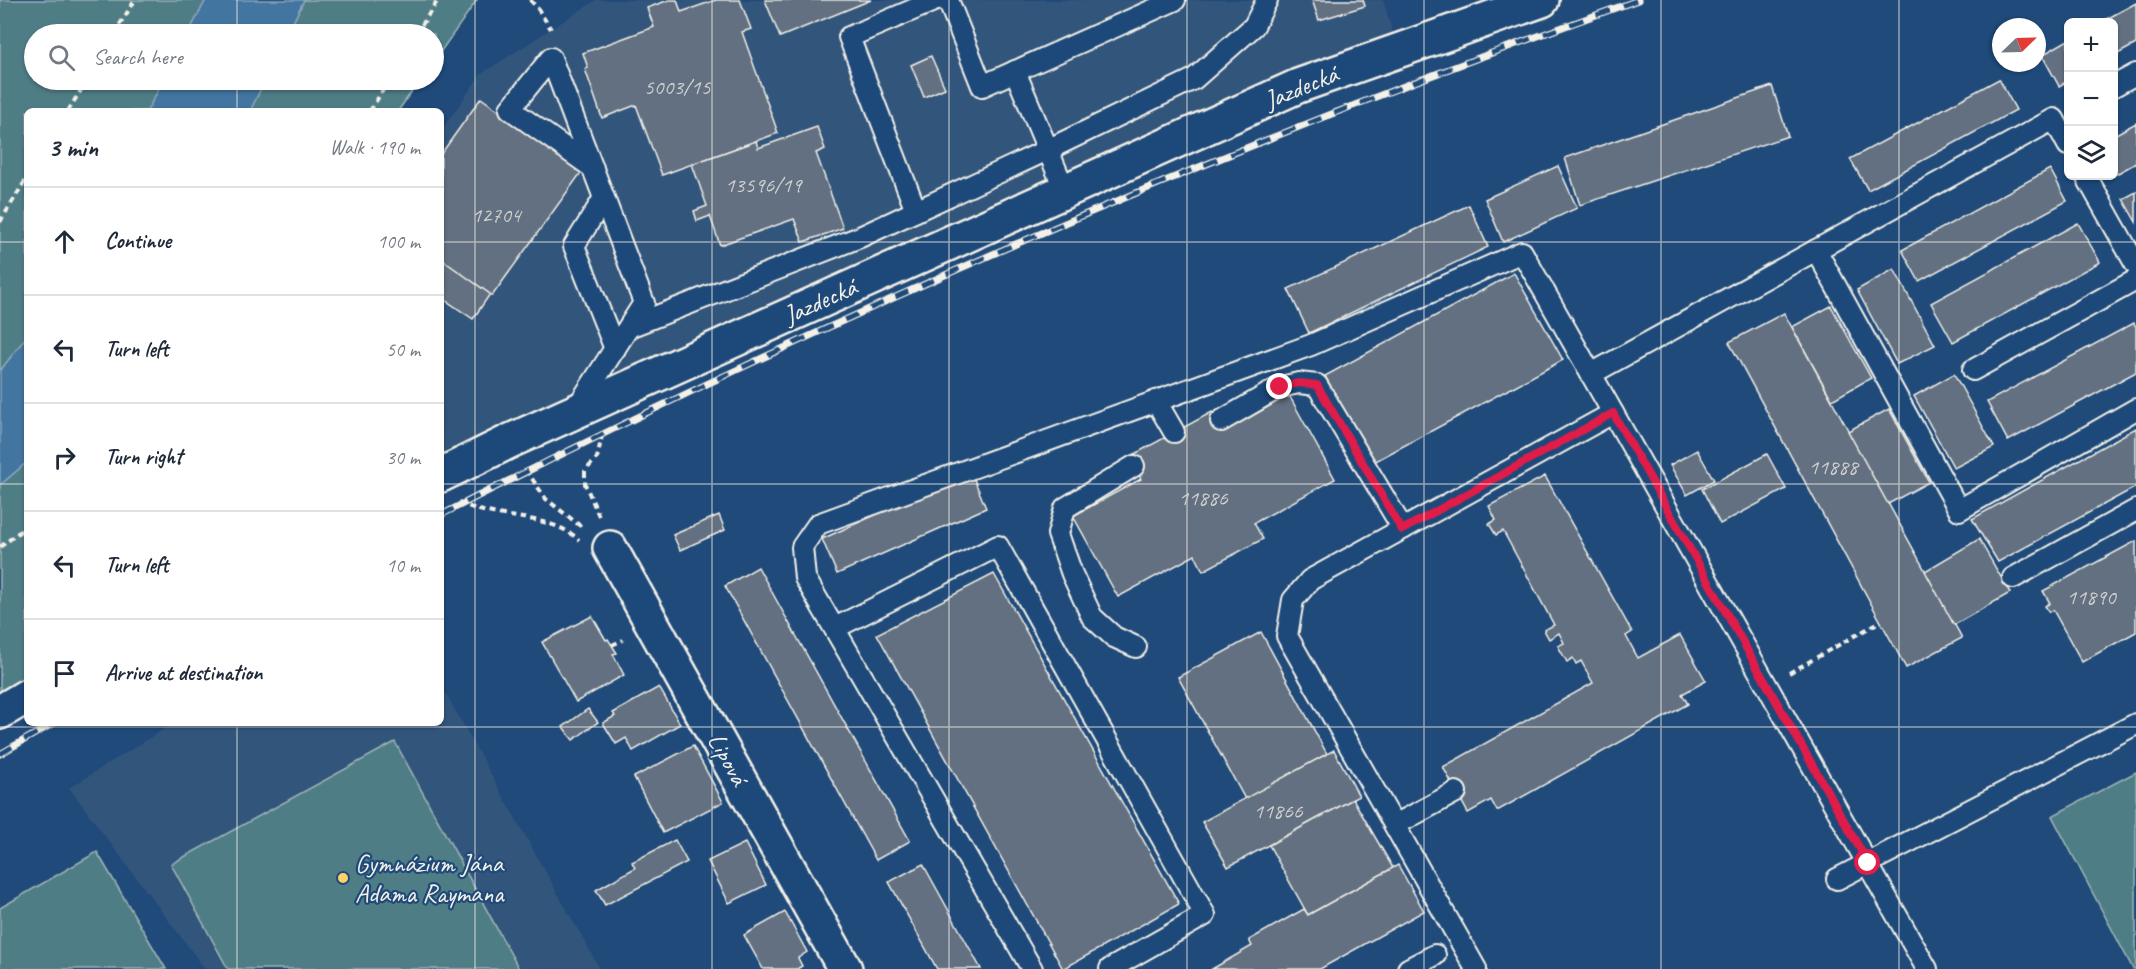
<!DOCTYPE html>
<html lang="en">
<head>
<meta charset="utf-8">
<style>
	body { margin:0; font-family:Caveat,sans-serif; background:#f6f6f7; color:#1f2937 }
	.controls { position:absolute; right:18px; top:18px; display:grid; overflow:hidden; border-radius:9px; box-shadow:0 2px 4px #0004 }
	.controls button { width:54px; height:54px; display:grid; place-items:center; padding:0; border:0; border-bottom:2px solid #e0e1e3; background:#fff; color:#1f2937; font:30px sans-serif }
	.compass { position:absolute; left:1992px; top:18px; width:54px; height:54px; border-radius:50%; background:#fff; box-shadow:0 2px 4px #0004; rotate:67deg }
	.stop { position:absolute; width:18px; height:18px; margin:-14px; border:4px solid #e11d48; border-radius:50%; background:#fff }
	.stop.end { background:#e11d48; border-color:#fff; box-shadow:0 2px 6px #0008 }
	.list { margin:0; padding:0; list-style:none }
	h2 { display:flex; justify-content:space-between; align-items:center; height:78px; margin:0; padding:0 24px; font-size:26px }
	h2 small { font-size:20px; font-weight:400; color:#747a83 }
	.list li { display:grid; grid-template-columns:39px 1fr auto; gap:18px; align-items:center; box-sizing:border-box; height:108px; padding:0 24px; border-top:2px solid #e0e1e3 }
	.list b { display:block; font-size:22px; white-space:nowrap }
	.list em { font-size:20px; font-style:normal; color:#747a83 }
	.icon { flex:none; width:33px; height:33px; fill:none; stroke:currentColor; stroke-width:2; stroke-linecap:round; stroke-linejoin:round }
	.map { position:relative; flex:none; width:2136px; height:969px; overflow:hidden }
	.search { position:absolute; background:#fff; box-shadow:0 2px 4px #0004; left:24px; top:24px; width:420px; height:66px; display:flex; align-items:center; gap:15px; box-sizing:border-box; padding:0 21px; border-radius:33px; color:#747a83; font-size:22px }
	.panel { position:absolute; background:#fff; box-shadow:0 2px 4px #0004; left:24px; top:108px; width:420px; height:618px; border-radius:9px }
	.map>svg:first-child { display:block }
	.built { fill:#33557c }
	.green { fill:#4f7d86; stroke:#a2b7b7; stroke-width:1.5 }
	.water { fill:#4374a0; stroke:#8aa6bd; stroke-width:1.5 }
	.building { fill:#626f81; stroke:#f4f1e8; stroke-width:1.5 }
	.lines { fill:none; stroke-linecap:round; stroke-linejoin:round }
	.service-casing { stroke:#f4f1e8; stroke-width:24 }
	.minor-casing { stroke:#f4f1e8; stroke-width:38 }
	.path { stroke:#f4f1e8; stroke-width:4; stroke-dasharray:6 4.5; stroke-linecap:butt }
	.service { stroke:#1f4a7a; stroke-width:20 }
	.minor { stroke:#1f4a7a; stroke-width:33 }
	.rail-casing { stroke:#f4f1e8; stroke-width:7 }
	.rail { stroke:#1f4a7a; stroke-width:4.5; stroke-dasharray:14; stroke-linecap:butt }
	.route { stroke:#e11d48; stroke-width:8 }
	.grid { fill:none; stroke:#f4f1e8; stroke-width:1.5; stroke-opacity:0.55 }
	.poi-dot { fill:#ffd166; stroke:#1f4a7a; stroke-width:2 }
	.labels { text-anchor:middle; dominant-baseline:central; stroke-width:4.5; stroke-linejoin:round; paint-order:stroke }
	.number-label { font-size:22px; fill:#d0d0ce }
	.street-label { font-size:26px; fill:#f4f1e8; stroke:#1f4a7a }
	.poi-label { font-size:26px; fill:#f4f1e8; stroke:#1f4a7a; text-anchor:start }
</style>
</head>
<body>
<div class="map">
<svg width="2136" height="969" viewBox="0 0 2136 969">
	<rect width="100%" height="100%" fill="#1f4a7a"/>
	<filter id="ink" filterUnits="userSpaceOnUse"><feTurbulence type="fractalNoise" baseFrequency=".0167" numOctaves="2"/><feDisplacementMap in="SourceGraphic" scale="12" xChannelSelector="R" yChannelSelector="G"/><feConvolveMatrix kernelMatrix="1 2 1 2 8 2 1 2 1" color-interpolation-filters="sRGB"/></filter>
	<g filter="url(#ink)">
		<g class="built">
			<path d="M596,0H1383L1394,37L441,465V131L481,74Z"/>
			<path d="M441,685L600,969H205L69,788L174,723H441Z"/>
		</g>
		<g class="green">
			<path d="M0,0H206L188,34H34V80H164L147,111H27V336L0,371Z"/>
			<path d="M304,0H477L434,61V34H287Z"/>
			<path d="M265,80H420L398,111H250Z"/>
			<path d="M27,462V689L0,704V485Z"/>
			<path d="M395,742L519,969H228L171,864Z"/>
			<path d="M2136,772V969H2133L2052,816Z"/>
			<path d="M97,852L166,969H0V908Z"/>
		</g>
		<g class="water">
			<path d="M206,0H304L287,34H188Z"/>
			<path d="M164,80H265L250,111H147Z"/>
			<path d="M27,336V462L0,485V371Z"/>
		</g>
		<g class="building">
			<path d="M669,0H677L681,12L716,0H740L751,29L742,32L778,133L662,175L636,105L602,118L585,69L588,68L583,53L654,27L647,8Z"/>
			<path d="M765,0H871L780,37Z"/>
			<path d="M1312,0H1363L1365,6L1319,20Z"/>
			<path d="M2136,3V44L2114,56V22H2101Z"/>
			<path d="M2068,40V81L2059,86L2042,55Z"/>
			<path d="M931,56L945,88L924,97L911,65Z"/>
			<path d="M1999,79L2016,110L1868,190L1850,159Z"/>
			<path d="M1772,86L1788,136L1580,205L1565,158Z"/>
			<path d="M481,98L583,170L492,296L441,259V154Z"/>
			<path d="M2136,123V163L2111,177L2110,176H2114V135Z"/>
			<path d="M817,127L825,149L816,153L843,228L803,242L794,219L720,245L710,216L697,221L694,211L707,206L692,164L756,141L758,148Z"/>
			<path d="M1558,166L1577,208L1503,242L1485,199Z"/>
			<path d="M2050,169L2067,201L1919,281L1902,250Z"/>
			<path d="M2136,192V222L2123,199Z"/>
			<path d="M1469,205L1488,247L1309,333L1288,289Z"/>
			<path d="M2078,223L2100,262L1953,342L1931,303Z"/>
			<path d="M441,259L490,294L473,319L441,297Z"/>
			<path d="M1894,269L1935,345L1897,364L1857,290Z"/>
			<path d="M1514,273L1563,360L1372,463L1325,376Z"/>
			<path d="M1831,306L1871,378L1832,400L1792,327Z"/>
			<path d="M1784,313L1962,638L1906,668L1729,342Z"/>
			<path d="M2134,323L2136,327V372L2008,441L1987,402Z"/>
			<path d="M1954,374L1994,447L1954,468L1914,396Z"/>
			<path d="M1289,395L1335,479L1254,523L1263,539L1203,571L1195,555L1118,597L1073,516L1141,479L1129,457L1212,412L1222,432Z"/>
			<path d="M1889,409L1929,482L1888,504L1848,431Z"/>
			<path d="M2136,428V487L1998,562L1972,519Z"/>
			<path d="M1697,450L1714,480L1687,495L1670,465Z"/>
			<path d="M1767,454L1786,489L1720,524L1702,489Z"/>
			<path d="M971,472L986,508L837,574L822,539Z"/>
			<path d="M1545,476L1632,632L1626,636L1638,658L1680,635L1706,681L1682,694L1688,704L1497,811L1491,800L1468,813L1443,767L1593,683L1581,661L1576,664L1573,658L1567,662L1558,646L1564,643L1559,633L1549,639L1544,630L1554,625L1503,531L1496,535L1489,524L1496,520L1489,506Z"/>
			<path d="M719,515L725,530L680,550L673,535Z"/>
			<path d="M1979,539L2010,593L1954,625L1925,571Z"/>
			<path d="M2136,541V632L2082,662L2053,610L2049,612L2045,606L2050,603L2043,591Z"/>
			<path d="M758,567L910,841L876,860L725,586Z"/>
			<path d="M994,574L1179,904L1063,969L877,634Z"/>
			<path d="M592,616L606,640L608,639L617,653L613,654L624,675L576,702L542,642Z"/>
			<path d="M1261,632L1327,754L1245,799L1178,677Z"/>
			<path d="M659,687L680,724L633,751L626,738L616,744L603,723L615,716L613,713Z"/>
			<path d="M588,709L598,722L573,740L563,727Z"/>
			<path d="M693,746L723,802L663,833L634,777Z"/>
			<path d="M1334,750L1359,796L1228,867L1202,822Z"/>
			<path d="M1353,799L1393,868L1308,915L1269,845Z"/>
			<path d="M675,840L687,862L605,905L596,890L635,868L632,862Z"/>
			<path d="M745,843L766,885L729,903L708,861Z"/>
			<path d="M923,864L981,969H937L889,882Z"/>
			<path d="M1398,865L1424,911L1320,969H1212L1252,946L1249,940L1304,909L1308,915Z"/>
			<path d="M785,912L807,952L798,958L802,966L797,969H763L744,935Z"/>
		</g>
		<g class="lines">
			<defs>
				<g id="service">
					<path d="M948,0L982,86L1175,0"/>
					<path d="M1015,71L1065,191"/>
					<path d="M2114,86L2136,74"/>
					<path d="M593,168L510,109L551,58L604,198"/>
					<path d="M2086,176L2136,265"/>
					<path d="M916,211L849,37L936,0"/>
					<path d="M1816,250L1959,510L2136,409"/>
					<path d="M629,327L860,237L1043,152L1194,79L1254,26L1267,0"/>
					<path d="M1973,370L2136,280"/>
					<path d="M1156,401L1174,432"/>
					<path d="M576,409L644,303L604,198L574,246L615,349"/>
					<path d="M1221,421L1280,387L1299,383L1317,385L1403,529"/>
					<path d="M1134,466L1065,508L1058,534L1072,574L1092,617L1114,637L1136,647"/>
					<path d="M2013,578L2136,510"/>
					<path d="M835,628L998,546L1205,915L1110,969"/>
					<path d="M1395,825L1456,792"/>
					<path d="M1837,879L2136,724"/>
					<path d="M1032,969L805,578L802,547L818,524L1311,345L1522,252L1591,374"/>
					<path d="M1408,969L1435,955"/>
					<path d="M1476,969L1287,636L1293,600L1310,580L1613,413"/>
					<path d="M1927,969L1591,374L2054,119L2068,145"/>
				</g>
				<g id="minor">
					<path d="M441,475L510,441L1298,86L1542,0"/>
					<path d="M610,548L845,969"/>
					<path d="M0,712L27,696"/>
				</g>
			</defs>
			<use href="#service" class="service-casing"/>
			<use href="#minor" class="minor-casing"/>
			<g class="path">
				<path d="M530,0L536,6L551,29"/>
				<path d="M114,34L135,0"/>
				<path d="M416,34L438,0"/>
				<path d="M68,111L87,80"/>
				<path d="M370,111L389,80"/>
				<path d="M0,222L27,178"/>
				<path d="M526,470L546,499L583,528"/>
				<path d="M459,502C495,522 548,511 579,540"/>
				<path d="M599,516L585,484V471L597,458L602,436"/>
				<path d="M0,547L27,526"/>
				<path d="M612,645L623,640"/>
				<path d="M1789,673L1881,621"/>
			</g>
			<use href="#service" class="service"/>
			<use href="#minor" class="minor"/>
			<defs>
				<g id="rail">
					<path d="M441,515C828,317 1228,145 1638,0"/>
					<path d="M0,754L54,723"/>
				</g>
			</defs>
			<use href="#rail" class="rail-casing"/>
			<use href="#rail" class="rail"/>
		</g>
	</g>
	<g class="lines" filter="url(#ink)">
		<path class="route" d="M1280,387L1299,383L1317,385L1402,530L1613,413L1868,863"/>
	</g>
	<path class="grid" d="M237,0V34M475,0V969M712,0V969M949,0V969M1187,0V969M1424,0V969M1661,0V969M1899,0V969M237,80V111M0,242H27M441,242H2136M0,484H27M441,484H2136M237,723V969M0,727H2136"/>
	<circle class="poi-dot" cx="343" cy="878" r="6"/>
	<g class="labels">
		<g class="number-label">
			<text x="677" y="87">5003/15</text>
			<text x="763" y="185">13596/19</text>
			<text x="496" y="215">12704</text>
			<text x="1833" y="467">11888</text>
			<text x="1203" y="498">11886</text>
			<text x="2091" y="597">11890</text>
			<text x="1278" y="811">11866</text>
		</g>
		<g class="street-label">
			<text transform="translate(1301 87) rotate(-22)">Jazdecká</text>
			<text transform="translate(820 301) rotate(-24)">Jazdecká</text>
			<text transform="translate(728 759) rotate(61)">Lipová</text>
		</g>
		<g class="poi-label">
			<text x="355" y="863">Gymnázium Jána<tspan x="355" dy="30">Adama Raymana</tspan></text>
		</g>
	</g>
</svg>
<div class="controls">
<button>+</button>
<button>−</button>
<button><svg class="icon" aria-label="layers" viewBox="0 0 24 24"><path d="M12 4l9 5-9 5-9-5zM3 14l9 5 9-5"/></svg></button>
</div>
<svg class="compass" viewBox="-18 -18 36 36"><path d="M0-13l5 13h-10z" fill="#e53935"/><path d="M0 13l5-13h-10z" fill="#747a83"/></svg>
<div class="stop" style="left:1868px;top:863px"></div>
<div class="stop end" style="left:1280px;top:387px"></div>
<div class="search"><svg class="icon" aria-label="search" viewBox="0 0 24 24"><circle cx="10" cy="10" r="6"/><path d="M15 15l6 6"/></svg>Search here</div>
<section class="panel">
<h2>3 min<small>Walk · 190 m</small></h2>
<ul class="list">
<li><svg class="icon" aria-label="ahead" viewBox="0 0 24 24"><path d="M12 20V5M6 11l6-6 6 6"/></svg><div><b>Continue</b></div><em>100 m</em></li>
<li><svg class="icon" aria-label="left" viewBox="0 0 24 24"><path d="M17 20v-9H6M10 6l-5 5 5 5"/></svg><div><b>Turn left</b></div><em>50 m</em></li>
<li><svg class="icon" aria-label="right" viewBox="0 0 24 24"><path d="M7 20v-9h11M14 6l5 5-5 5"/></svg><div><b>Turn right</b></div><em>30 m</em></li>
<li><svg class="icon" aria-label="left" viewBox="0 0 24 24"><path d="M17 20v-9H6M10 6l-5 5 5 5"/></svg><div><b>Turn left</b></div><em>10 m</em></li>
<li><svg class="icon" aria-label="arrive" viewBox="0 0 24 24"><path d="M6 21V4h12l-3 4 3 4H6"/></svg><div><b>Arrive at destination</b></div></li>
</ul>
</section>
</div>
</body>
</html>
